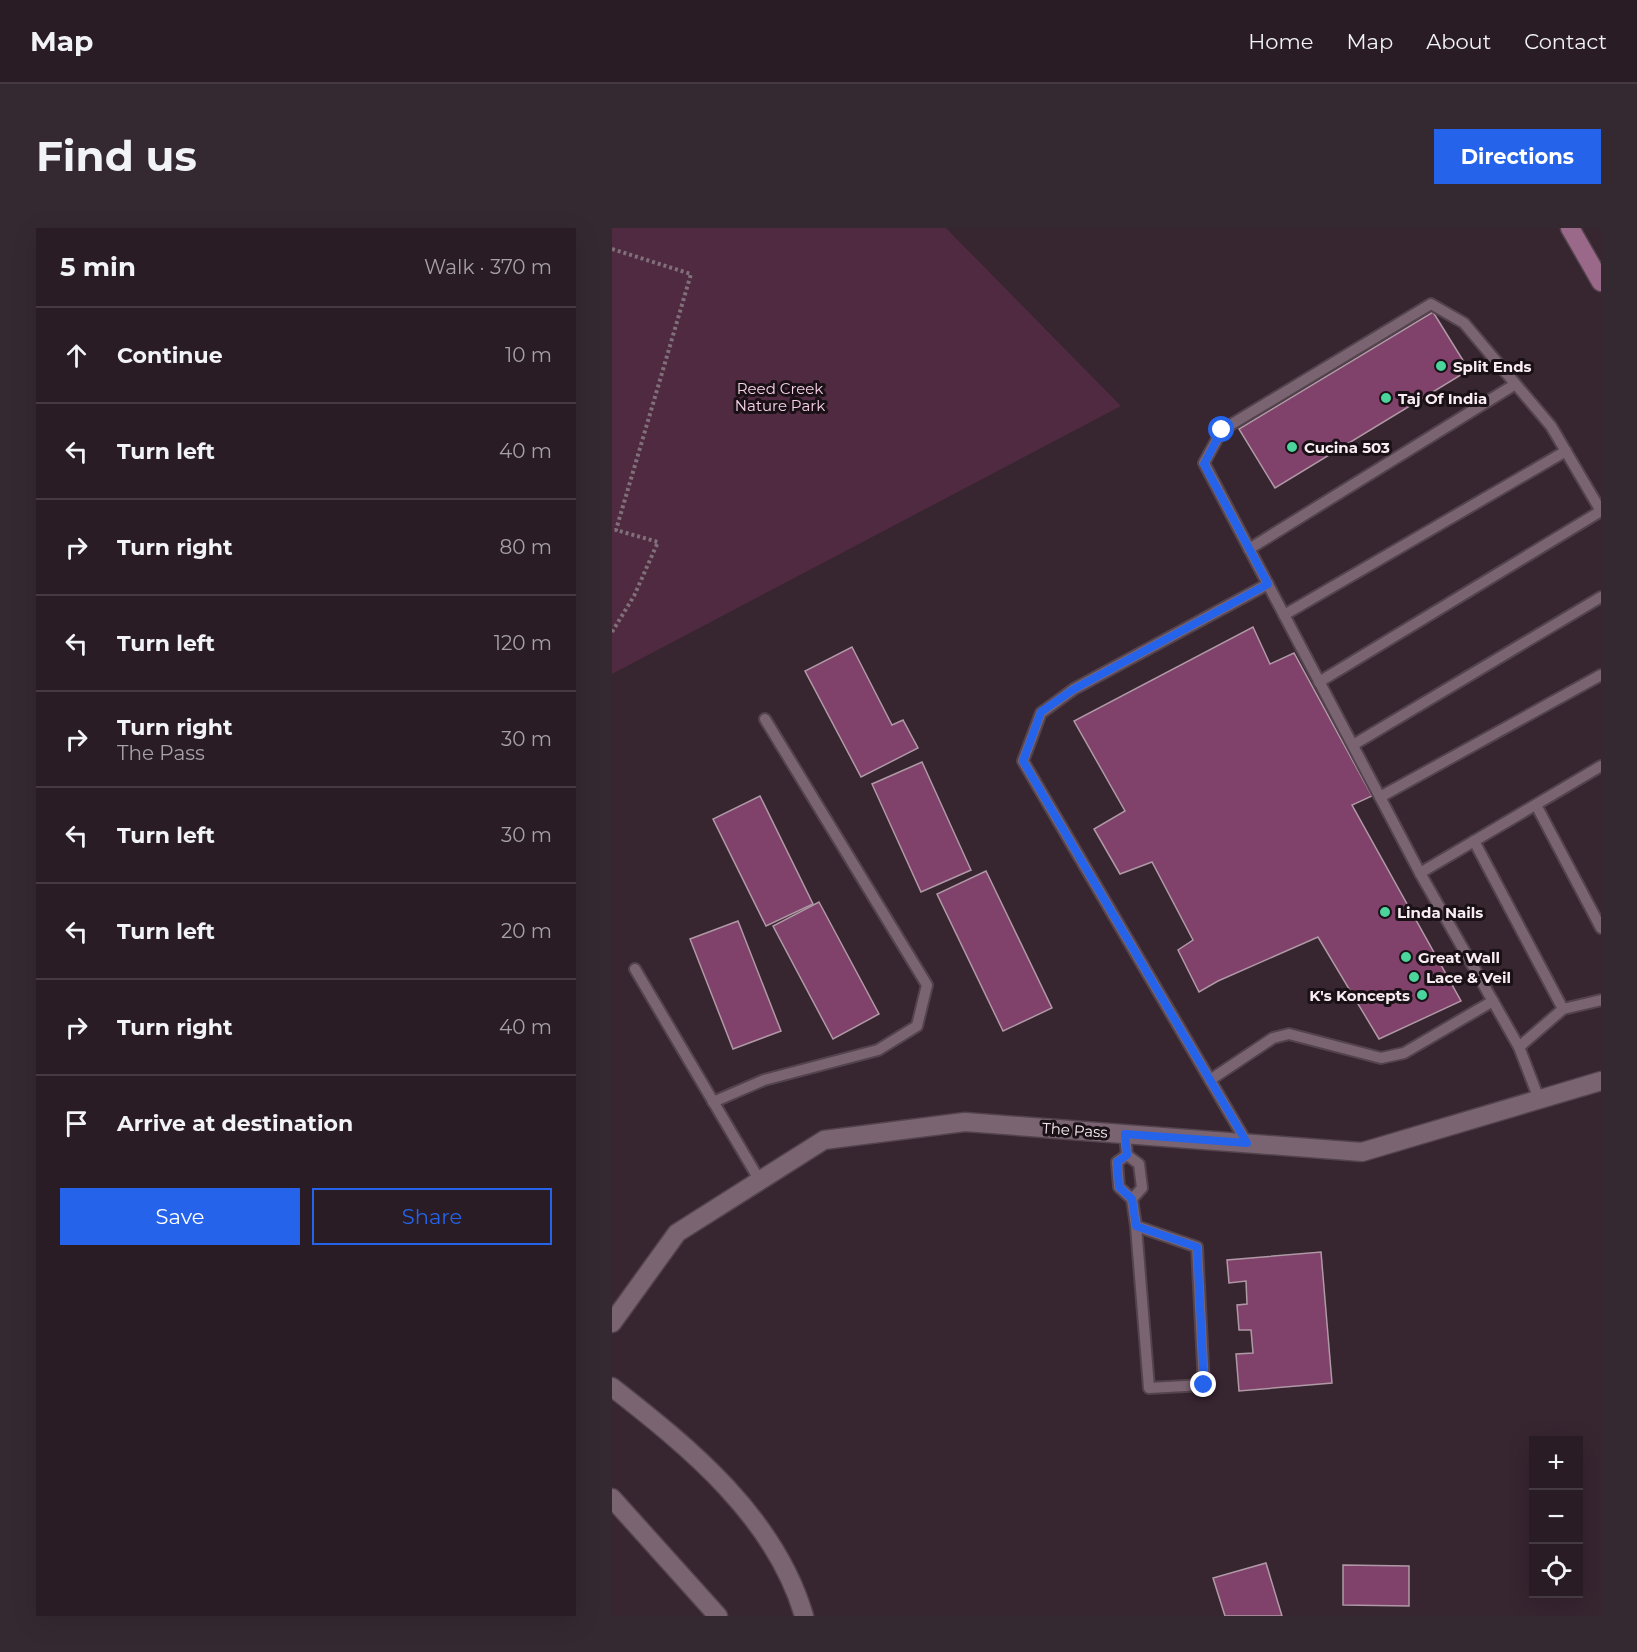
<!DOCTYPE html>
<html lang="en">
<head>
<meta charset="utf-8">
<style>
	body { margin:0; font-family:Montserrat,sans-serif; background:#352931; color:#f1f3f6 }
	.controls { position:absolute; right:18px; bottom:18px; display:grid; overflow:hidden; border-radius:0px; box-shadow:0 6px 24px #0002 }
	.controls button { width:54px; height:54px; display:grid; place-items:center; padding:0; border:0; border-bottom:2px solid #453a41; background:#291c24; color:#f1f3f6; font:30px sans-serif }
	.stop { position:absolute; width:18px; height:18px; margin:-14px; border:4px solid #2563eb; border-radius:50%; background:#fff }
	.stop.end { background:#2563eb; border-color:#fff; box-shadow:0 2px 6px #0008 }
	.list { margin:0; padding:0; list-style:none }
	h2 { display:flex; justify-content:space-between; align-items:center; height:78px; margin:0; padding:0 24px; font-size:26px }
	h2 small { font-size:20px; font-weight:400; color:#a5a1a6 }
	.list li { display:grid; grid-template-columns:39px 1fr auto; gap:18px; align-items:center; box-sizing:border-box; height:96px; padding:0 24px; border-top:2px solid #453a41 }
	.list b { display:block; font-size:22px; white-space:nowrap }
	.list p { margin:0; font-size:20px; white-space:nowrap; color:#a5a1a6 }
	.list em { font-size:20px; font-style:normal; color:#a5a1a6 }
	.actions { display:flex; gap:12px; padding:18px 24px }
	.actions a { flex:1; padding:14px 0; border:2px solid #2563eb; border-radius:0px; text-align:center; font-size:21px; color:#2563eb }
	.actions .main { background:#2563eb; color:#fff }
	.icon { flex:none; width:33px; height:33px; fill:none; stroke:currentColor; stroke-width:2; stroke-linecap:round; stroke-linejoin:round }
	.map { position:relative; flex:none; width:989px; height:1388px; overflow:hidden; border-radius:0px }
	header { display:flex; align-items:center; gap:36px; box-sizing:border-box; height:84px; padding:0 30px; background:#291c24; border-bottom:2px solid #453a41 }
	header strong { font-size:28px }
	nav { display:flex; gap:33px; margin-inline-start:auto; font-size:21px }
	.intro { display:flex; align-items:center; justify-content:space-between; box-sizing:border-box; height:144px; padding:0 36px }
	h1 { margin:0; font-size:42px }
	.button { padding:15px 27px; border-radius:0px; background:#2563eb; color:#fff; font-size:21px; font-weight:700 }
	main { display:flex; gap:36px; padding:0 36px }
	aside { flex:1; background:#291c24; border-radius:0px; box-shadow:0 6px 24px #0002 }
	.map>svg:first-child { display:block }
	.green { fill:#4f2a41 }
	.building { fill:#80426a; stroke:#b099a6; stroke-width:1.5 }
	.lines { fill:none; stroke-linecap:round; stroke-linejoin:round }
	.service-casing { stroke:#53434d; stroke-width:14 }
	.minor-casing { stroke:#53434d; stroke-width:21 }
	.tertiary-casing { stroke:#53434d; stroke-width:21 }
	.secondary-casing { stroke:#53434d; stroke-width:21 }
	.path { stroke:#80707a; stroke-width:4; stroke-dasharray:3 3; stroke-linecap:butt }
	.service { stroke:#7a6471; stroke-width:10 }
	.minor { stroke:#7a6471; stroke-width:18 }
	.tertiary { stroke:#7a6471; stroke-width:18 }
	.secondary { stroke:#9a6888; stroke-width:18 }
	.route { stroke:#2563eb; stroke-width:8 }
	.poi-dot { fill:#4bd49b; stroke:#191116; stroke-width:2 }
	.labels { text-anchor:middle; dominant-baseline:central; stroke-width:6; stroke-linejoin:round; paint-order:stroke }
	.poi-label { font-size:15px; font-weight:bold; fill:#f9ecf3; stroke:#191116; text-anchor:start }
	.park-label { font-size:15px; fill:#f9d2e9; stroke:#191116 }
	.street-label { font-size:15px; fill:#f9ecf3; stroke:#191116 }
</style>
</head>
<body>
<header>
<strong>Map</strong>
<nav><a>Home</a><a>Map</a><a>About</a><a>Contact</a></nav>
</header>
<div class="intro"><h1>Find us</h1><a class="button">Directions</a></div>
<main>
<aside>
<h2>5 min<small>Walk · 370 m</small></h2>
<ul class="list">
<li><svg class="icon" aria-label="ahead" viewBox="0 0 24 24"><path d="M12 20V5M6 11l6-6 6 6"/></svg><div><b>Continue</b></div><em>10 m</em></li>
<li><svg class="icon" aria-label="left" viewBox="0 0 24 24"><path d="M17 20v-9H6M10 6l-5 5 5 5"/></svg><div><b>Turn left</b></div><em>40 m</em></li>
<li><svg class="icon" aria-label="right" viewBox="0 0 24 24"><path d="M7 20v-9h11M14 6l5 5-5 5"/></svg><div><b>Turn right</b></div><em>80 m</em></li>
<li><svg class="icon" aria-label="left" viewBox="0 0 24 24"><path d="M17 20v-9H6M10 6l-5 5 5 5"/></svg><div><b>Turn left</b></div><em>120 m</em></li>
<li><svg class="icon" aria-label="right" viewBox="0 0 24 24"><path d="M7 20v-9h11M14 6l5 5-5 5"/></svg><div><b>Turn right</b><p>The Pass</p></div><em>30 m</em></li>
<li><svg class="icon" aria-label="left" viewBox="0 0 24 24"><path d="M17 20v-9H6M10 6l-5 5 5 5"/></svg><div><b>Turn left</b></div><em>30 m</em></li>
<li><svg class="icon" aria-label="left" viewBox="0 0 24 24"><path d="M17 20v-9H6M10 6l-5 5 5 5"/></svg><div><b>Turn left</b></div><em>20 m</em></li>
<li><svg class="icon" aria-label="right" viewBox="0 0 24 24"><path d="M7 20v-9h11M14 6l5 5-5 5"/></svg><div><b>Turn right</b></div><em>40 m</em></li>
<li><svg class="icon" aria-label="arrive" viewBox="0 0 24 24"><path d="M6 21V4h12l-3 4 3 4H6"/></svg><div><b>Arrive at destination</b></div></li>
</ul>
<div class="actions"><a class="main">Save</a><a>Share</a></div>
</aside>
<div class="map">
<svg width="989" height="1388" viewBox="0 0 989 1388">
	<rect width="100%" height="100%" fill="#372530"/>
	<path class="green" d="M0,0H334L509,178L0,446Z"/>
	<g class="building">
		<path d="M821,84L857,142L663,260L627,201Z"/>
		<path d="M641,399L658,436L682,425L760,568L740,577L849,773L767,811L706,709L606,753L587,764L566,722L581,712L540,634L508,646L482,601L513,583L462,493Z"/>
		<path d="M240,419L280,497L291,492L306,520L249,549L193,443Z"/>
		<path d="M310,534L359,642L309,664L260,556Z"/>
		<path d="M148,568L201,676L154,698L101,591Z"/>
		<path d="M374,643L440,780L391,803L325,666Z"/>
		<path d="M207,674L267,786L221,811L161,698Z"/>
		<path d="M126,693L169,803L121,821L78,711Z"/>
		<path d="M709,1024L720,1155L627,1163L624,1126L641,1125L639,1102H627L625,1077L635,1076L634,1053L617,1055L615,1032Z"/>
		<path d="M654,1335L670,1388H613L601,1350Z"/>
		<path d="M731,1337L797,1338V1378L731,1377Z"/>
	</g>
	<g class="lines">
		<defs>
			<g id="service">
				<path d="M637,321L902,157"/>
				<path d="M672,387L954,223"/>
				<path d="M707,454L989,283"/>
				<path d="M741,517L989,369"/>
				<path d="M768,569L989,447"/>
				<path d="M924,577L989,700"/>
				<path d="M862,613L951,781"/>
				<path d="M808,645L989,538"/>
				<path d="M23,741L148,953"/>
				<path d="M907,819L951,781L989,772"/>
				<path d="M598,852L661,810L677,806L769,830L792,825L881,773"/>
				<path d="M927,871L907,819L808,645L592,235L610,202L819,76L852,95L939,198L989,283"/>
				<path d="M101,874L152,852L266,822L305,798L315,757L153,491"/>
				<path d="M513,906L515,927L527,936L530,960L520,971"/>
				<path d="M635,915L411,533L429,485L462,461L656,356"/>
				<path d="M515,927L505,934L507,959L520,971L524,998L537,1160L592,1157L585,1019L524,998"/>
			</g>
			<g id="minor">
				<path d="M0,1159C78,1220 163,1289 192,1388"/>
				<path d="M0,1270L106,1388"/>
			</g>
			<path id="tertiary" d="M0,1095L65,1005L212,912L353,894L750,924L989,853"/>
			<path id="secondary" d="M958,0L989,54"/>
		</defs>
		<use href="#service" class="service-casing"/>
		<use href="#minor" class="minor-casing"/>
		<use href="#tertiary" class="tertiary-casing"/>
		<use href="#secondary" class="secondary-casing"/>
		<g class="path">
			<path d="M0,21L79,46L4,302H0"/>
			<path d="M0,404L22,368L46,314L4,302"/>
		</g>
		<use href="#service" class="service"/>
		<use href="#minor" class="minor"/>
		<use href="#tertiary" class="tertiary"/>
		<use href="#secondary" class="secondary"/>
	</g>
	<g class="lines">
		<path class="route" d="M592,1157L585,1019L524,998L520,971L507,959L505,934L515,927L513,906L635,915L411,533L429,484L462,461L656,356L592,236L610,202"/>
	</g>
	<g class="poi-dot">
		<circle cx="829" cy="138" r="6"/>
		<circle cx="774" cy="170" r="6"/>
		<circle cx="680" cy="219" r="6"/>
		<circle cx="773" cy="684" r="6"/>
		<circle cx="794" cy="729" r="6"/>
		<circle cx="802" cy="749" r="6"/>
		<circle cx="810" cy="767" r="6"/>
	</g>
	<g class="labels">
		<g class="poi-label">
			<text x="841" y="138">Split Ends</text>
			<text x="786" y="170">Taj Of India</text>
			<text x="692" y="219">Cucina 503</text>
			<text x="785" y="684">Linda Nails</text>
			<text x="806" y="729">Great Wall</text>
			<text x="814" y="749">Lace &amp; Veil</text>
			<text x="798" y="767" text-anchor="end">K's Koncepts</text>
		</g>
		<g class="park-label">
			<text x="168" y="160">Reed Creek<tspan x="168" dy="17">Nature Park</tspan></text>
		</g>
		<g class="street-label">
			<text transform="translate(463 902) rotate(4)">The Pass</text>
		</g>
	</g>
</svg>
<div class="controls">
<button>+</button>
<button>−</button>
<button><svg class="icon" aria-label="locate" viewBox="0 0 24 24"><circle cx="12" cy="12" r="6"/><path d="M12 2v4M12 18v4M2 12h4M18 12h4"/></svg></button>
</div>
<div class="stop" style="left:610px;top:202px"></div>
<div class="stop end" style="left:592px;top:1157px"></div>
</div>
</main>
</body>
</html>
